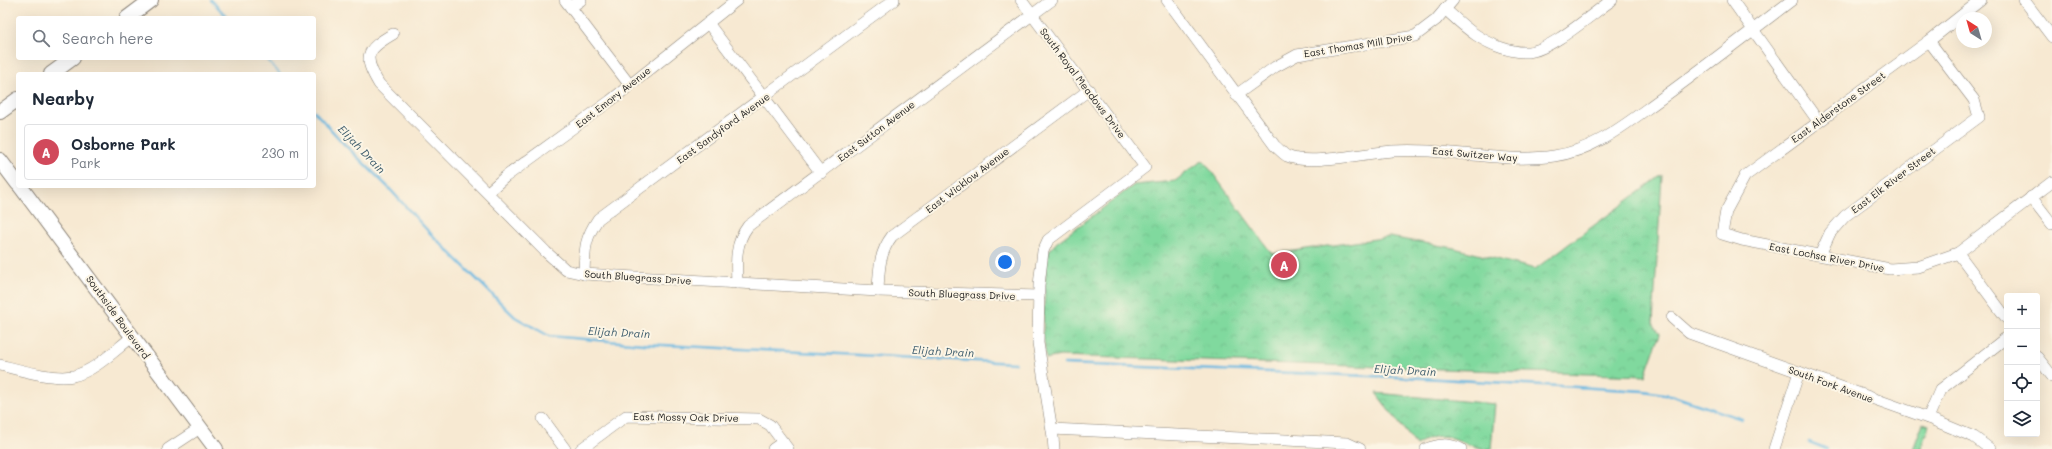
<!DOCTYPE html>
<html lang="en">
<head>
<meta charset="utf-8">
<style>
	body { margin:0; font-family:Mali,sans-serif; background:#f2f2f3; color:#1f2937 }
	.controls { position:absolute; right:12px; bottom:12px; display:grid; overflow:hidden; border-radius:4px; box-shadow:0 4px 16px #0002 }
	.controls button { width:36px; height:36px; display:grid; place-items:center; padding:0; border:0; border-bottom:1px solid #e0e1e3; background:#fff; color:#1f2937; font:20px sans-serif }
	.compass { position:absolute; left:1956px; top:12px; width:36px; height:36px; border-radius:50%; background:#fff; box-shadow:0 4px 16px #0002; rotate:323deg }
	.you { position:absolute; left:1005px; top:262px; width:14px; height:14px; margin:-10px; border:3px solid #fff; border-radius:50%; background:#1a73e8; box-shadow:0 0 0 6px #1a73e833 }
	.badge { display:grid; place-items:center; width:26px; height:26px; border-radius:50%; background:#d1495b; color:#fff; font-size:13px; font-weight:700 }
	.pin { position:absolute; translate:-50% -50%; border:2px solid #fff; box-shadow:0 1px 4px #0006 }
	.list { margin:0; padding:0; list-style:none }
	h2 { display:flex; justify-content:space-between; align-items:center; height:52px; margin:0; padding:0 16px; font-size:17px }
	h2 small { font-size:13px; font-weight:400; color:#747a83 }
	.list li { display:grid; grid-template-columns:26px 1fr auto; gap:12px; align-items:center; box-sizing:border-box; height:56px; margin:0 8px 8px; padding:0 8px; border:1px solid #e0e1e3; border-radius:4px }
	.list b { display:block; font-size:15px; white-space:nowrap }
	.list p { margin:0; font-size:13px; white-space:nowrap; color:#747a83 }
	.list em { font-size:13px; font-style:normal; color:#747a83 }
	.icon { flex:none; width:22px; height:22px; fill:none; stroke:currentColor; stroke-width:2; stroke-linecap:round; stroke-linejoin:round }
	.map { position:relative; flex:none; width:2052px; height:449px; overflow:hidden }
	.search { position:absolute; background:#fff; box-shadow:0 4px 16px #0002; left:16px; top:16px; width:300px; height:44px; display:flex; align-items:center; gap:10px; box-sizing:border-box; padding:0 14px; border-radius:4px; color:#747a83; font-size:15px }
	.panel { position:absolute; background:#fff; box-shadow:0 4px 16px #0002; left:16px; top:72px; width:300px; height:116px; border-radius:4px }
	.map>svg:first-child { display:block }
	.park { fill:url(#park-crowns); stroke:#4e7a5d }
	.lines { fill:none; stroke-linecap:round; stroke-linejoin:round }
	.stream { stroke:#67b7e1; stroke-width:2.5 }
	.minor-casing { stroke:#8a8277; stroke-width:12 }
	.major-casing { stroke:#8a8277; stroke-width:16 }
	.minor { stroke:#fff; stroke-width:11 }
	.major { stroke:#fff; stroke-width:14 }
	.labels { text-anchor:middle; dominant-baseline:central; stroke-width:4; stroke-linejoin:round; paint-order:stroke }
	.street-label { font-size:10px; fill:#1c1c1c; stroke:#fcf5e5 }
	.water-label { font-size:11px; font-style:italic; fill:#3a5a6b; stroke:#fcf5e5 }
</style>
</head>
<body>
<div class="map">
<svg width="2052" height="449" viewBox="0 0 2052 449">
	<defs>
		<pattern id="park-crowns" width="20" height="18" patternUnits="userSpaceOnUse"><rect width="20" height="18" fill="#80d99e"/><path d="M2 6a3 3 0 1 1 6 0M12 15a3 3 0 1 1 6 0" fill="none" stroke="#6eba88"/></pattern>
	</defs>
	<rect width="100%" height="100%" fill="#fcf5e5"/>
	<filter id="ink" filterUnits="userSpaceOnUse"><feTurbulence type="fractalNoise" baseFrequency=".025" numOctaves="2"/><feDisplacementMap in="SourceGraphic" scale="8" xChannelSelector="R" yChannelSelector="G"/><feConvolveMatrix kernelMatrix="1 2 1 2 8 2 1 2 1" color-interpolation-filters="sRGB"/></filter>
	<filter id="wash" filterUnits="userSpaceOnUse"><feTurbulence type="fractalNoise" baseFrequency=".012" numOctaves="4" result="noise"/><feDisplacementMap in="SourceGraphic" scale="16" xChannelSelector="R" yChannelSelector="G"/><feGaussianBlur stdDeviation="0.9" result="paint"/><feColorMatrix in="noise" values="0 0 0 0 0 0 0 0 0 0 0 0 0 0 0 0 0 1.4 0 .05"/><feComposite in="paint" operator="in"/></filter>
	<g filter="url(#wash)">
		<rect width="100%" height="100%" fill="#f7e9d2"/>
		<g class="park">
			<path d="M1203,160L1272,254L1389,237L1454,248L1535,269L1662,175L1653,323L1660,334L1645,376L1060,356L1046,359L1043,333L1046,262L1049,251L1056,243L1134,185L1175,181Z"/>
			<path d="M1376,393L1495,404L1491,449C1460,449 1451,423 1416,445Z"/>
			<path d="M1923,423L1929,425L1921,449H1913Z"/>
		</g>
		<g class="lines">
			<g class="stream">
				<path d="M211,0L228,18"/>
				<path d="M265,58L280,74"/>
				<path d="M314,111L344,144L387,186L428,231L515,317L549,336L644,344L1015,363"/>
				<path d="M1064,364L1422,378L1644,391L1670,395L1742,419"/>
				<path d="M1809,442L1827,449"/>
			</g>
		</g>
	</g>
	<g filter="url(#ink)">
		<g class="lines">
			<defs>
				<g id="minor">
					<path d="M565,0L629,84"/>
					<path d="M1021,0L1145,167L1048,240L1043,251L1039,285L1038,343L1053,437L1054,449"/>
					<path d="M1167,0L1275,146C1279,149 1283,154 1287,156C1309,166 1365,153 1392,151C1446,147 1500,164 1554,156C1596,150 1628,122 1662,98C1706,66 1749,33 1792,0"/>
					<path d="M1732,0L1818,121"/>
					<path d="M1981,0L1929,41L1745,176L1726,211L1722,234L1742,240L1890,269L1918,267L1958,253L2052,182"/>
					<path d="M2024,0L2052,37"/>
					<path d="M571,7L581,0"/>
					<path d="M1445,9C1455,18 1465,28 1476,35C1491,45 1511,53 1528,52C1550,51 1593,13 1612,0"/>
					<path d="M708,23L821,173"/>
					<path d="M393,34C365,50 363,57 379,84L546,252L566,270L584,274L878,291L1039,296"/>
					<path d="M1236,95L1275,67L1297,55L1415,36L1436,20L1453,0"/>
					<path d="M488,192L505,177L610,101L737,0"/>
					<path d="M2031,197L2052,224"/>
					<path d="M1958,253L2007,319"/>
					<path d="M1820,255L1830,233L1845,216L1979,117L1974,100L1929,41"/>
					<path d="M584,274C585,249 584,240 598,219L894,0"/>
					<path d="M737,283C736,261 735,243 748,226L1052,0"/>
					<path d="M878,291C879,270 879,253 892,236L1089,90"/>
					<path d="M1672,318L1689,333L1928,418L1974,437L1990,449"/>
					<path d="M2037,357L2052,376"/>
					<path d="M0,365C20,370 53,380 73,376C95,371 115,350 132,337"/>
					<path d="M1928,418L1940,390L2007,337"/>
					<path d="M543,419L565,449"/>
					<path d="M1052,429L1347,443L1360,449"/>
					<path d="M168,449L200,428"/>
					<path d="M581,449L626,416L759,419L770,425L788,449"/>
					<path d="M773,449L783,442"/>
					<path d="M1426,449C1439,444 1448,443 1461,449"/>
					<path d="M1774,449L1799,372"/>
				</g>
				<g id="major">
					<path d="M127,18L151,0"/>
					<path d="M51,74L73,58"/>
					<path d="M0,112L18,99"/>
					<path d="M0,160L18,184"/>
					<path d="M20,186L216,449"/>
				</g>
			</defs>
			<use href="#minor" class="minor-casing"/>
			<use href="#major" class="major-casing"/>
			<use href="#minor" class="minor"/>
			<use href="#major" class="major"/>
		</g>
	</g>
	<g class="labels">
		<g class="street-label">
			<text transform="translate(1358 45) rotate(-9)">East Thomas Mill Drive</text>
			<text transform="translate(1083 83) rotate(53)">South Royal Meadows Drive</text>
			<text transform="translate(613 97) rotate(-38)">East Emory Avenue</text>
			<text transform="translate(1838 107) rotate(-36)">East Alderstone Street</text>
			<text transform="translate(723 128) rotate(-36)">East Sandyford Avenue</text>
			<text transform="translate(876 131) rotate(-37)">East Sutton Avenue</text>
			<text transform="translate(1475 154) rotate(5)">East Switzer Way</text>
			<text transform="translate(967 180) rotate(-37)">East Wicklow Avenue</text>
			<text transform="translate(1893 180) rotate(-37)">East Elk River Street</text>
			<text transform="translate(1827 257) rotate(11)">East Lochsa River Drive</text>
			<text transform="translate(638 277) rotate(4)">South Bluegrass Drive</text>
			<text transform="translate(962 294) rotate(2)">South Bluegrass Drive</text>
			<text transform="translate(118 317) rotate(54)">Southside Boulevard</text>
			<text transform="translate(1831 384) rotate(20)">South Fork Avenue</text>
			<text transform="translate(686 417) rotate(1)">East Mossy Oak Drive</text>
		</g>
		<g class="water-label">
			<text transform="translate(362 149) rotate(46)">Elijah Drain</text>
			<text transform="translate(619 332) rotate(3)">Elijah Drain</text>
			<text transform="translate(943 351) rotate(3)">Elijah Drain</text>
			<text transform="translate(1405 370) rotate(3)">Elijah Drain</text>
		</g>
	</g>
</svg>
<div class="controls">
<button>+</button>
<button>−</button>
<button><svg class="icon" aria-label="locate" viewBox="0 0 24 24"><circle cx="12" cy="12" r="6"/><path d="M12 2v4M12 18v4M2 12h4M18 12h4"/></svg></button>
<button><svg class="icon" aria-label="layers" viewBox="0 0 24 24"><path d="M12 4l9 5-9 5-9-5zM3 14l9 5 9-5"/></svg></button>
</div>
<svg class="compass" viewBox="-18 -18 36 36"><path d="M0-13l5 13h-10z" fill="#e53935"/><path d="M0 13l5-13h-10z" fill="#747a83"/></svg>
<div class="you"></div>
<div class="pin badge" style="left:1284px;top:265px">A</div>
<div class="search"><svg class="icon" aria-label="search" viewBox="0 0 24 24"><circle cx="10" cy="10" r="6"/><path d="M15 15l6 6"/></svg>Search here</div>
<section class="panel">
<h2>Nearby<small></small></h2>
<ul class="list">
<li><span class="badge">A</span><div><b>Osborne Park</b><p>Park</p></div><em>230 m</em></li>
</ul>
</section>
</div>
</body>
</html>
